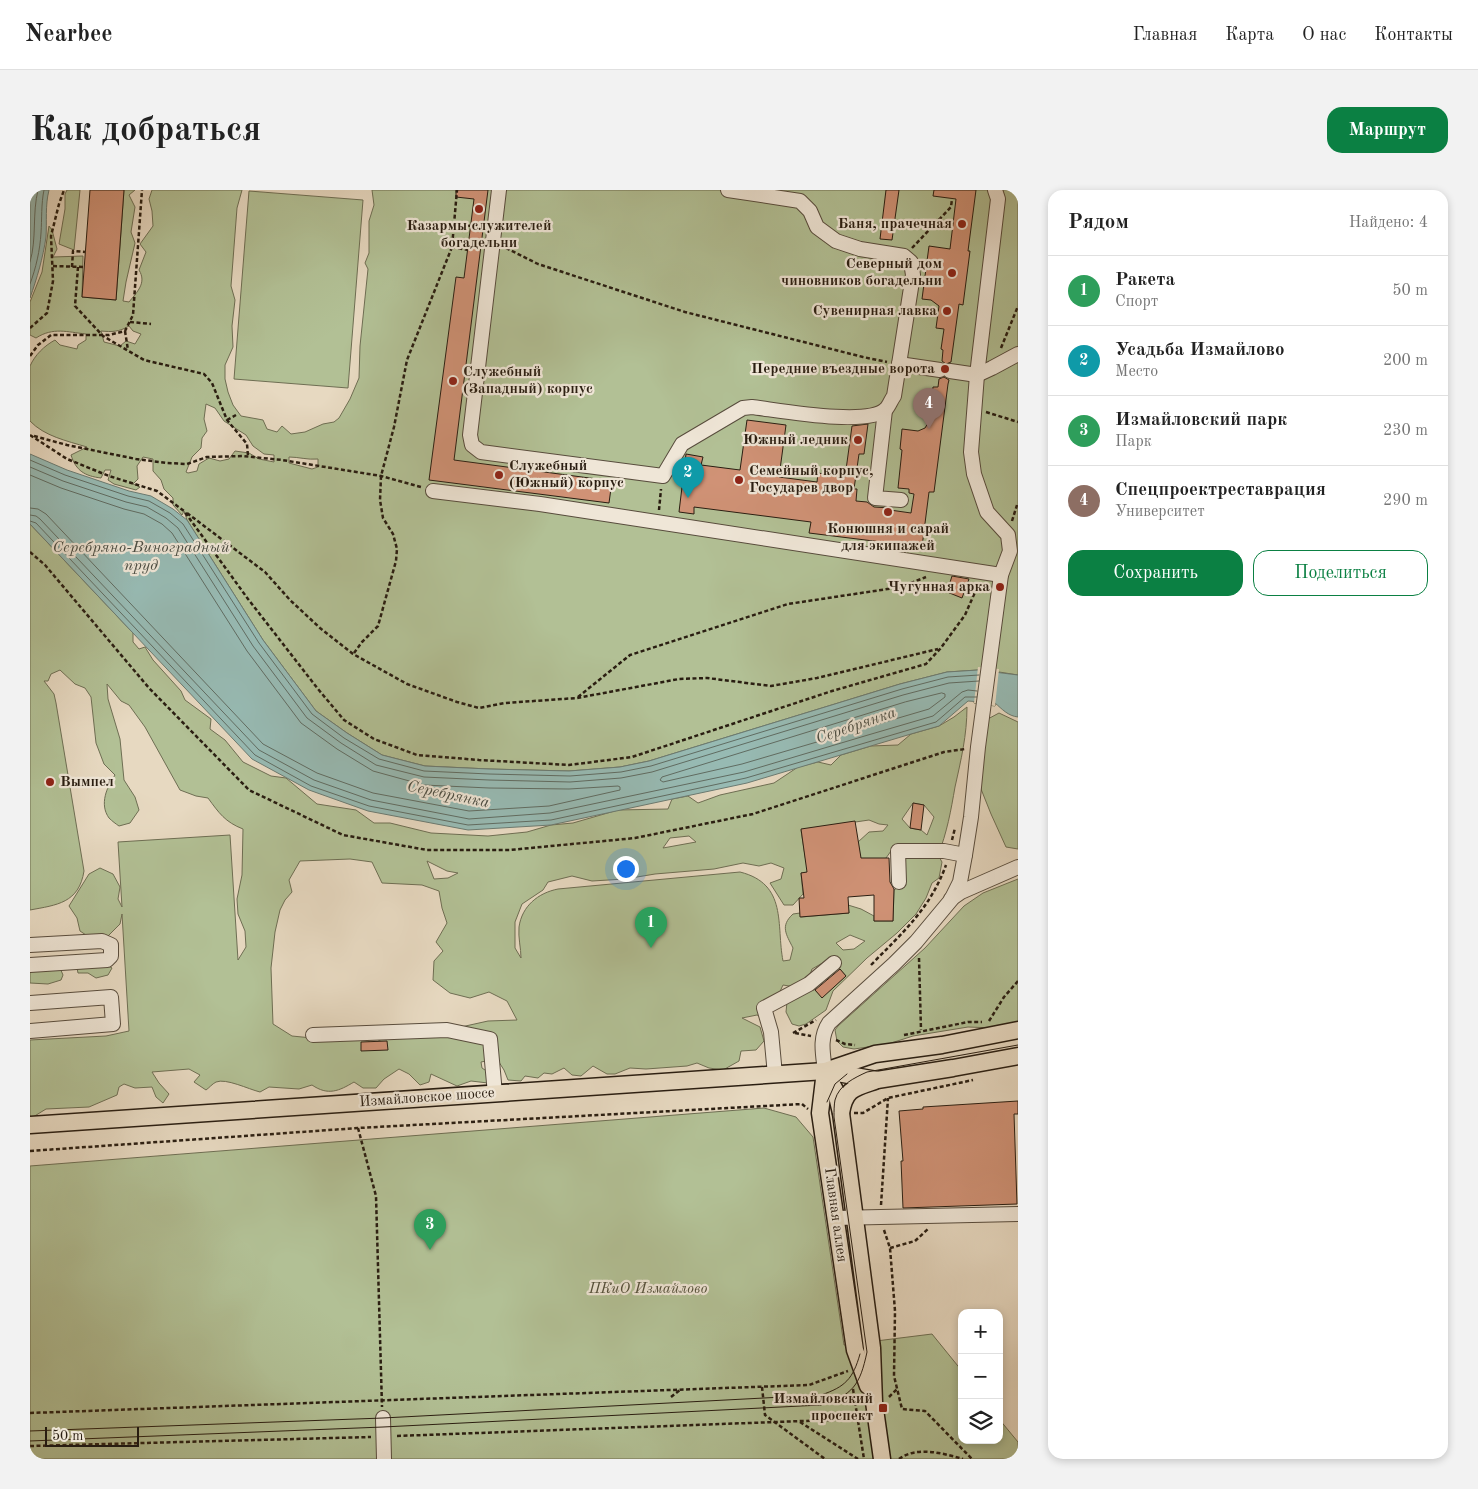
<!DOCTYPE html>
<html lang="ru">
<head>
<meta charset="utf-8">
<style>
	body { margin:0; font-family:"Old Standard TT",serif; background:#f2f2f2; color:#222 }
	.controls { position:absolute; right:15px; bottom:15px; display:grid; overflow:hidden; border-radius:10px; box-shadow:0 2px 8px #0003 }
	.controls button { width:45px; height:45px; display:grid; place-items:center; padding:0; border:0; border-bottom:1px solid #e0e0e0; background:#fff; color:#222; font:25px sans-serif }
	.scale { position:absolute; left:15px; bottom:12px; width:94px; box-sizing:border-box; padding-left:5px; border:2px solid #291d11; border-top:0; font-size:14px; line-height:18px; white-space:nowrap; color:#291d11; -webkit-text-stroke:4px #efe6d7; paint-order:stroke }
	.you { position:absolute; left:595px; top:678px; width:18px; height:18px; margin:-12px; border:4px solid #fff; border-radius:50%; background:#1a73e8; box-shadow:0 0 0 8px #1a73e833 }
	.badge { display:grid; place-items:center; width:32px; height:32px; border-radius:50%; background:#0b8043; color:#fff; font-size:16px; font-weight:700 }
	.pin { position:absolute; translate:-50% -41px; filter:drop-shadow(0 1px 2px #0008) }
	.pin::after { content:''; position:absolute; top:26px; width:18px; height:15px; background:inherit; clip-path:polygon(0 0,100% 0,50% 100%) }
	.list { margin:0; padding:0; list-style:none }
	h2 { display:flex; justify-content:space-between; align-items:center; height:65px; margin:0; padding:0 20px; font-size:21px }
	h2 small { font-size:16px; font-weight:400; color:#767676 }
	.list li { display:grid; grid-template-columns:32px 1fr auto; gap:15px; align-items:center; box-sizing:border-box; height:70px; padding:0 20px; border-top:1px solid #e0e0e0 }
	.list b { display:block; font-size:19px; white-space:nowrap }
	.list p { margin:0; font-size:16px; white-space:nowrap; color:#767676 }
	.list em { font-size:16px; font-style:normal; color:#767676 }
	.actions { display:flex; gap:10px; padding:15px 20px }
	.actions a { flex:1; padding:11px 0; border:1px solid #0b8043; border-radius:15px; text-align:center; font-size:18px; color:#0b8043 }
	.actions .main { background:#0b8043; color:#fff }
	.icon { flex:none; width:28px; height:28px; fill:none; stroke:currentColor; stroke-width:2; stroke-linecap:round; stroke-linejoin:round }
	.map { position:relative; flex:none; width:988px; height:1269px; overflow:hidden; border-radius:15px }
	header { display:flex; align-items:center; gap:30px; box-sizing:border-box; height:70px; padding:0 25px; background:#fff; border-bottom:1px solid #e0e0e0 }
	header strong { font-size:24px }
	nav { display:flex; gap:28px; margin-inline-start:auto; font-size:18px }
	.intro { display:flex; align-items:center; justify-content:space-between; box-sizing:border-box; height:120px; padding:0 30px }
	h1 { margin:0; font-size:35px }
	.button { padding:12px 22px; border-radius:15px; background:#0b8043; color:#fff; font-size:18px; font-weight:700 }
	main { display:flex; gap:30px; padding:0 30px }
	aside { flex:1; background:#fff; border-radius:15px; box-shadow:0 2px 8px #0003 }
	.map>svg:first-child { display:block }
	.green { fill:#b2c095; stroke:#6e6e53; fill-rule:evenodd }
	.water { fill:#97bab3; stroke:#6b7b72 }
	.pier { fill:#e7d9c1 }
	.lines { fill:none; stroke-linecap:round; stroke-linejoin:round }
	.shore { stroke:#606c62; stroke-width:1 }
	.building { fill:#d09276; stroke:#291d11 }
	.minor-casing { stroke:#584c3d; stroke-width:16 }
	.major-casing { stroke:#291d11; stroke-width:19 }
	.path { stroke:#291d11; stroke-width:2.5; stroke-dasharray:4 2.5; stroke-linecap:butt }
	.minor { stroke:#efe6d7; stroke-width:14 }
	.major { stroke:#e7d9c1; stroke-width:16 }
	.tram { stroke:#291d11; stroke-width:1 }
	.poi-dot { fill:#8f2418; stroke:#efe6d7; stroke-width:2 }
	.labels { text-anchor:middle; dominant-baseline:central; stroke-width:4.5; stroke-linejoin:round; paint-order:stroke }
	.poi-label { font-size:15px; font-weight:bold; fill:#291d11; stroke:#efe6d7; text-anchor:end }
	.street-label { font-size:15px; fill:#291d11; stroke:#efe6d7 }
	.park-label { font-size:15px; font-style:italic; fill:#524e39; stroke:#efe6d7 }
	.water-label { font-size:16px; font-style:italic; fill:#4a4c42; stroke:#efe6d7 }
</style>
</head>
<body>
<header>
<strong>Nearbee</strong>
<nav><a>Главная</a><a>Карта</a><a>О нас</a><a>Контакты</a></nav>
</header>
<div class="intro"><h1>Как добраться</h1><a class="button">Маршрут</a></div>
<main>
<div class="map">
<svg width="988" height="1269" viewBox="0 0 988 1269">
	<rect width="100%" height="100%" fill="#e7d9c1"/>
	<filter id="stains"><feTurbulence type="fractalNoise" baseFrequency=".004" numOctaves="4"/><feColorMatrix values="0 0 0 0 .2 0 0 0 0 .09 0 0 0 0 .02 0 0 0 .5 -.17"/></filter>
	<radialGradient id="worn" r=".72"><stop offset=".6" stop-color="#630" stop-opacity="0"/><stop offset="1" stop-color="#630" stop-opacity=".3"/></radialGradient>
	<g class="green">
		<path d="M37,0H50L44,60L29,54L35,19V4Z"/>
		<path d="M94,0H105L99,5L105,17L101,42L105,53L96,92L93,111L99,112C107,102 117,93 109,80L116,62L110,54L123,36L122,21L119,9L122,0H212L207,18L201,96L205,110L202,136L203,157L195,175V189L198,202L203,215L211,226L233,230L237,239L247,242L252,236L261,244L275,242L293,234L304,232L309,228L320,209L329,188L330,156L338,79L335,73L339,63V31L344,15L342,0H988V485L969,482L965,516L944,513L948,480L917,482L870,494L619,571L590,577L539,581L459,579L395,576L352,565L317,543L286,521L233,450L157,330L154,321L152,325L143,315V308L134,299L131,290L123,281V269L113,267L107,276L108,289L103,294L110,297L106,300L84,294L78,290L81,280H75L71,288C55,286 46,281 41,265L57,257C37,251 14,246 0,231V176C5,165 14,156 25,150L30,155L47,159L48,155L56,150V144C37,142 23,137 6,148L0,145V112L12,82L19,36L22,40L27,59L23,67L53,66L52,107L86,110ZM99,136L103,141L111,144L105,154L96,151L90,156L74,152L71,141C82,142 89,142 99,136ZM176,214L185,218L194,231L216,245L223,256L234,264L244,265V272L229,269L219,263L205,261L199,269L190,271L179,268L169,274L167,281L158,283L156,282L162,267L171,258L172,248L177,241L174,229ZM259,267C269,267 277,270 288,269V277L282,279L259,273Z"/>
		<path d="M219,1L333,10L318,198L204,189Z"/>
		<path d="M0,334L103,443V452L109,459L115,457L123,470L151,501L155,510L181,529L180,539L195,550L213,572L241,586L256,588L287,614L326,620L344,633H360L401,643L458,646L497,642L521,635L543,633L588,620L638,619L642,609L658,606L668,613L690,605L744,593L768,577L788,572L801,575L811,565L841,556L868,555L881,544L909,536L924,527L937,517C937,545 931,570 925,597C921,620 917,643 908,665L912,672L909,688L902,693L896,708L886,724L867,743L837,768L803,801L796,820L776,834L769,836L762,834L756,822L757,812L770,807L780,798L784,799L792,807L816,786L808,777L796,771L782,779L778,790L765,797L753,795L747,808L732,827L727,825L712,828L730,837L734,851L726,860L711,861L709,871L693,880L679,878L667,873L657,876L616,879L600,878L585,884H577L563,876L551,886L542,885L534,878L522,884L514,883L508,888L495,886L491,891L478,890L474,880L467,869L451,872L452,878L461,884L458,893L441,891L427,896L401,884L399,892L390,895L379,884L369,879L354,889L346,898H333L324,892C309,901 298,906 282,895L269,899L239,897L230,902C218,899 196,888 186,892C182,894 179,898 176,900L164,892L170,885L159,879L122,882L129,893L139,904L133,913L126,907L122,897L105,898L94,894L89,897L87,905L59,917L16,919L3,927L0,926V850L76,846L99,841L92,724L90,734L77,747H59L50,741L47,728L39,716L59,684L70,678L83,684L90,697L88,709L92,717L88,652L200,645L208,770L216,757L215,741L208,724L207,709L212,685L213,639C195,632 189,623 178,608L166,606L150,600L115,537L99,515L91,511L77,494L78,509L90,549L94,590L105,607L109,620L100,633L89,636C86,634 82,631 79,628C69,614 77,597 85,585L74,574L66,553L61,507L55,498L45,494L30,480L21,484L18,491H14L24,504L26,513L54,681C49,713 27,715 0,720ZM883,613L894,615L904,627L897,645L891,640L880,638L872,629ZM839,630L849,634L858,635L853,641L839,642L828,652L776,672L771,640ZM659,646L666,652L633,658L640,648ZM861,661L887,663L878,665L874,672V693L864,700L863,731H844V726L831,719L818,715L819,723L771,727L770,723L763,724C750,736 756,744 763,758L760,770L753,771C746,735 758,694 710,682L528,699C508,703 492,716 489,737C488,748 491,758 491,768L485,758V732L492,714L513,700L518,692L542,686L562,691L595,689L625,684L684,679L713,673L729,676L741,673L754,678L751,689L740,693L754,715H763L773,704L771,683L845,677L856,668ZM320,669L342,672L352,693L392,695L409,701L412,718L417,733L406,752L413,761L404,771L403,790L420,803L440,808L459,802L477,811L487,830L458,831L431,837L361,844L343,854L330,846L282,848L262,846L243,834L241,778L245,742L250,720L255,710L262,702L259,690L270,671ZM397,671L417,681L428,683L418,688L404,689ZM820,745L835,751L824,759L813,760L806,753Z"/>
		<path d="M969,523L988,532V659L976,657L961,624L951,599L956,530Z"/>
		<path d="M988,689V834L965,838L938,837L883,846L858,854L824,859L813,857L807,851L805,840L808,836L895,758L934,716L953,703Z"/>
		<path d="M76,774L82,778L78,785L66,788L58,783H48L47,778Z"/>
		<path d="M30,778L33,785L31,790L18,794L0,793V781Z"/>
		<path d="M734,918L766,927L783,947L814,1155L902,1144L932,1181V1250H969V1229L988,1252V1269H0V976Z"/>
	</g>
	<g class="water">
		<path d="M0,0H19C15,16 17,31 16,47C13,68 7,88 0,108Z"/>
		<path d="M0,264L37,280L99,301L121,306L143,319L157,330L233,450L286,521L317,543L352,565L395,576L459,579L539,581L590,577L619,571L870,494L917,482L948,480L988,485V527C978,526 972,519 965,513L938,511L909,536L881,544L717,593L521,635L438,640L338,621L279,600L222,569L0,334Z"/>
	</g>
	<path class="pier" d="M948,477L969,479L965,516L944,513Z"/>
	<g class="lines">
		<g class="shore">
			<path d="M0,72C7,48 2,24 8,0"/>
			<path d="M0,94C6,78 10,60 11,43C12,29 11,14 14,0"/>
			<path d="M0,270L35,285L98,306L119,311L140,323L153,334L229,453L282,524L314,548L349,569L394,581L459,584L540,586L591,582L621,576L872,499L918,487L949,485"/>
			<path d="M0,277L33,291L96,312L117,317L136,328L148,338L223,456L277,528L311,553L346,575L394,587L459,590L540,592L591,588L622,582L873,505L919,493L949,491"/>
			<path d="M0,285L31,298L94,319L114,324L132,334L142,343L217,461L271,533L307,559L343,581L394,595L459,598L539,599L588,596L590,597V600L519,616L439,621L343,603L287,583L233,554L16,324L8,319L0,318"/>
			<path d="M0,325L6,326L10,329L229,560L284,590L341,610L439,629L520,623L714,582L838,545L903,526L932,502L938,500L947,501"/>
			<path d="M0,331L6,333L225,565L281,596L339,616L438,635L521,630L716,588L906,532L935,507H947"/>
			<path d="M912,503L915,504V507L899,519L712,574L633,592L630,590L632,587L875,512Z"/>
		</g>
	</g>
	<g class="building">
		<path d="M60,0H94L86,110L52,107Z"/>
		<path d="M426,0H458L424,270L582,291L579,313L399,290L426,87L434,88L444,9L426,7Z"/>
		<path d="M856,0H869L862,50L850,49Z"/>
		<path d="M904,0H946L938,61H940L933,115L929,114L921,172L916,174L912,171L913,160L911,159L914,139L906,138L909,116L901,110L892,109L899,56L920,59L926,9L903,6Z"/>
		<path d="M914,187L919,190L918,194L904,302H899L892,357L779,343L781,332L664,317V324L649,322L656,264L673,267L671,275L710,280L717,230L756,235L749,287L787,292L788,283L815,287L822,236L838,234L834,264H829L824,299H827L826,311L837,312L844,317L860,318V320L881,323L884,304L879,303V299L868,298L872,260L870,259L872,239L888,241L895,238L898,233L903,197H908L909,189Z"/>
		<path d="M922,386L939,389L932,408L917,402Z"/>
		<path d="M883,613L894,615L891,640L880,638Z"/>
		<path d="M825,631L831,668H859L860,692L864,699L863,731H844V705L818,707L819,723L770,727L769,708H774L771,683L777,682L771,639Z"/>
		<path d="M810,779L816,786L792,808L785,800Z"/>
		<path d="M357,851L358,860L331,861V852Z"/>
		<path d="M988,911V924H984L987,1014L873,1018L871,971H873L869,921L893,919V917Z"/>
	</g>
	<g class="lines">
		<defs>
			<g id="minor">
				<path d="M469,0L440,245L442,255L451,262L633,286L652,254L713,218L722,217C748,220 838,237 856,219C859,216 861,210 864,206L883,85L881,72L874,66L830,59L806,51L787,37L780,21L770,11L698,0"/>
				<path d="M869,174L910,180"/>
				<path d="M920,181L947,185L962,178L988,164"/>
				<path d="M855,220L845,308L871,310"/>
				<path d="M403,301L510,314L971,385"/>
				<path d="M869,692L868,661H914L935,665"/>
				<path d="M921,709L931,702L988,677"/>
				<path d="M0,755L72,751L81,755V766L77,770L0,775"/>
				<path d="M0,813L81,807L83,834L0,841"/>
				<path d="M283,845L417,840L460,849L465,904"/>
				<path d="M795,881C793,864 789,848 799,833L864,774L886,752L921,710L930,692L935,665L941,627L948,557L971,385L980,361L978,345L957,322L944,284L941,262L947,185L968,9L965,0"/>
				<path d="M745,885L741,842L734,818L779,794L804,773"/>
				<path d="M805,1028L988,1024"/>
				<path d="M353,1228L354,1269"/>
			</g>
			<g id="major">
				<path d="M795,881L806,902L811,923L842,1158L844,1212L852,1269"/>
				<path d="M795,881L790,923L825,1160L838,1196"/>
				<path d="M796,881L847,890L923,878L988,866"/>
				<path d="M811,923C815,899 824,898 845,891"/>
				<path d="M0,935L795,881L845,864L912,855L988,840"/>
			</g>
		</defs>
		<use href="#minor" class="minor-casing"/>
		<use href="#major" class="major-casing"/>
		<g class="path">
			<path d="M425,34L441,36"/>
			<path d="M422,57L438,60"/>
			<path d="M476,58L508,74L655,122L833,167L857,172"/>
			<path d="M882,58L921,17L922,9"/>
			<path d="M23,76L54,77"/>
			<path d="M42,77L43,61L55,62"/>
			<path d="M48,77L45,116L73,146L114,170L174,184L182,193L197,230L217,254L218,266"/>
			<path d="M100,132L121,134"/>
			<path d="M0,138L17,123L23,91L21,46L29,14L34,0"/>
			<path d="M95,141L98,160"/>
			<path d="M971,158L988,116"/>
			<path d="M0,166L8,155L21,145H79L95,141L103,125L112,0"/>
			<path d="M956,222L988,232"/>
			<path d="M197,230L206,225"/>
			<path d="M0,245L37,269L79,286L127,301L154,321L218,409L288,499L314,530L344,549L387,565L449,570L539,575L602,567L802,501L896,474L910,459L935,425L949,393"/>
			<path d="M4,246L37,255L106,269L137,273L157,274L177,267L213,266L252,270L351,286L391,297"/>
			<path d="M629,320L631,299"/>
			<path d="M157,323L235,382L260,410L290,438L323,464L377,494L427,512L449,518L475,513L547,508L649,489L677,488L741,496L787,488L908,459"/>
			<path d="M982,331L987,315"/>
			<path d="M0,362L15,375L119,498L219,600L313,645L397,660H480L605,648L723,624L914,562L935,559"/>
			<path d="M324,463L332,452L348,436L366,371L367,359L363,344L353,328L350,310L351,286L364,237L377,170L422,57L427,0"/>
			<path d="M548,507L600,465L758,414L871,397L896,387"/>
			<path d="M922,650L925,638"/>
			<path d="M889,768L891,840"/>
			<path d="M841,775C873,742 900,719 916,675"/>
			<path d="M959,831L974,807L988,791"/>
			<path d="M763,843L786,830"/>
			<path d="M765,843L781,846"/>
			<path d="M874,845L938,832H952"/>
			<path d="M806,850L815,854L825,855"/>
			<path d="M824,923H833L858,908L943,890"/>
			<path d="M328,938L346,1006L352,1217"/>
			<path d="M0,961L328,938L772,914L778,919"/>
			<path d="M851,1015L858,908"/>
			<path d="M854,1040L860,1058L865,1121L864,1186L872,1219L895,1221L942,1269"/>
			<path d="M860,1058L885,1051L898,1039"/>
			<path d="M732,1197L735,1225L795,1269"/>
			<path d="M823,1199L834,1269"/>
			<path d="M641,1207L650,1200"/>
			<path d="M859,1207L867,1199"/>
			<path d="M0,1223L779,1195L818,1181"/>
			<path d="M770,1232L828,1269"/>
			<path d="M367,1246L827,1229"/>
			<path d="M0,1256L341,1247"/>
			<path d="M869,1269C887,1256 912,1263 933,1269"/>
		</g>
		<use href="#minor" class="minor"/>
		<use href="#major" class="major"/>
		<g class="tram">
			<path d="M797,912L805,894L817,884"/>
			<path d="M0,1241L353,1228L791,1205C815,1197 823,1189 830,1164"/>
			<path d="M0,1251L353,1237L791,1215C823,1205 830,1195 837,1162L804,927C804,921 804,915 805,910C809,895 824,888 837,882L988,855"/>
		</g>
	</g>
	<g class="poi-dot">
		<circle cx="449" cy="19" r="5"/>
		<circle cx="932" cy="34" r="5"/>
		<circle cx="922" cy="83" r="5"/>
		<circle cx="917" cy="121" r="5"/>
		<circle cx="915" cy="179" r="5"/>
		<circle cx="423" cy="191" r="5"/>
		<circle cx="828" cy="250" r="5"/>
		<circle cx="469" cy="285" r="5"/>
		<circle cx="709" cy="290" r="5"/>
		<circle cx="858" cy="322" r="5"/>
		<circle cx="970" cy="397" r="5"/>
		<circle cx="20" cy="592" r="5"/>
		<rect x="848" y="1213" width="10" height="10" rx="2.5"/>
	</g>
	<g class="labels">
		<g class="poi-label">
			<text x="922" y="34">Баня, прачечная</text>
			<text x="449" y="36" text-anchor="middle">Казармы служителей<tspan x="449" dy="17">богадельни</tspan></text>
			<text x="912" y="74">Северный дом<tspan x="912" dy="17">чиновников богадельни</tspan></text>
			<text x="907" y="121">Сувенирная лавка</text>
			<text x="905" y="179">Передние въездные ворота</text>
			<text x="433" y="182" text-anchor="start">Служебный<tspan x="433" dy="17">(Западный) корпус</tspan></text>
			<text x="818" y="250">Южный ледник</text>
			<text x="479" y="276" text-anchor="start">Служебный<tspan x="479" dy="17">(Южный) корпус</tspan></text>
			<text x="719" y="281" text-anchor="start">Семейный корпус,<tspan x="719" dy="17">Государев двор</tspan></text>
			<text x="858" y="339" text-anchor="middle">Конюшня и сарай<tspan x="858" dy="17">для экипажей</tspan></text>
			<text x="960" y="397">Чугунная арка</text>
			<text x="30" y="592" text-anchor="start">Вымпел</text>
			<text x="843" y="1209">Измайловский<tspan x="843" dy="17">проспект</tspan></text>
		</g>
		<g class="street-label">
			<text transform="translate(397 908) rotate(-4)">Измайловское шоссе</text>
			<text transform="translate(805 1025) rotate(82)">Главная аллея</text>
		</g>
		<g class="park-label">
			<text x="618" y="1099">ПКиО Измайлово</text>
		</g>
		<g class="water-label">
			<text x="111" y="358">Серебряно-Виноградный<tspan x="111" dy="18">пруд</tspan></text>
			<text transform="translate(826 536) rotate(-19)">Серебрянка</text>
			<text transform="translate(418 605) rotate(12)">Серебрянка</text>
		</g>
	</g>
	<rect width="100%" height="100%" filter="url(#stains)"/>
	<rect width="100%" height="100%" fill="url(#worn)"/>
</svg>
<div class="controls">
<button>+</button>
<button>−</button>
<button><svg class="icon" aria-label="layers" viewBox="0 0 24 24"><path d="M12 4l9 5-9 5-9-5zM3 14l9 5 9-5"/></svg></button>
</div>
<div class="scale">50 m</div>
<div class="you"></div>
<div class="pin badge" style="left:621px;top:758px;background:#2e9e5b">1</div>
<div class="pin badge" style="left:658px;top:308px;background:#0f9aa8">2</div>
<div class="pin badge" style="left:400px;top:1060px;background:#2e9e5b">3</div>
<div class="pin badge" style="left:899px;top:239px;background:#8d6e63">4</div>
</div>
<aside>
<h2>Рядом<small>Найдено: 4</small></h2>
<ul class="list">
<li><span class="badge" style="background:#2e9e5b">1</span><div><b>Ракета</b><p>Спорт</p></div><em>50 m</em></li>
<li><span class="badge" style="background:#0f9aa8">2</span><div><b>Усадьба Измайлово</b><p>Место</p></div><em>200 m</em></li>
<li><span class="badge" style="background:#2e9e5b">3</span><div><b>Измайловский парк</b><p>Парк</p></div><em>230 m</em></li>
<li><span class="badge" style="background:#8d6e63">4</span><div><b>Спецпроектреставрация</b><p>Университет</p></div><em>290 m</em></li>
</ul>
<div class="actions"><a class="main">Сохранить</a><a>Поделиться</a></div>
</aside>
</main>
</body>
</html>
